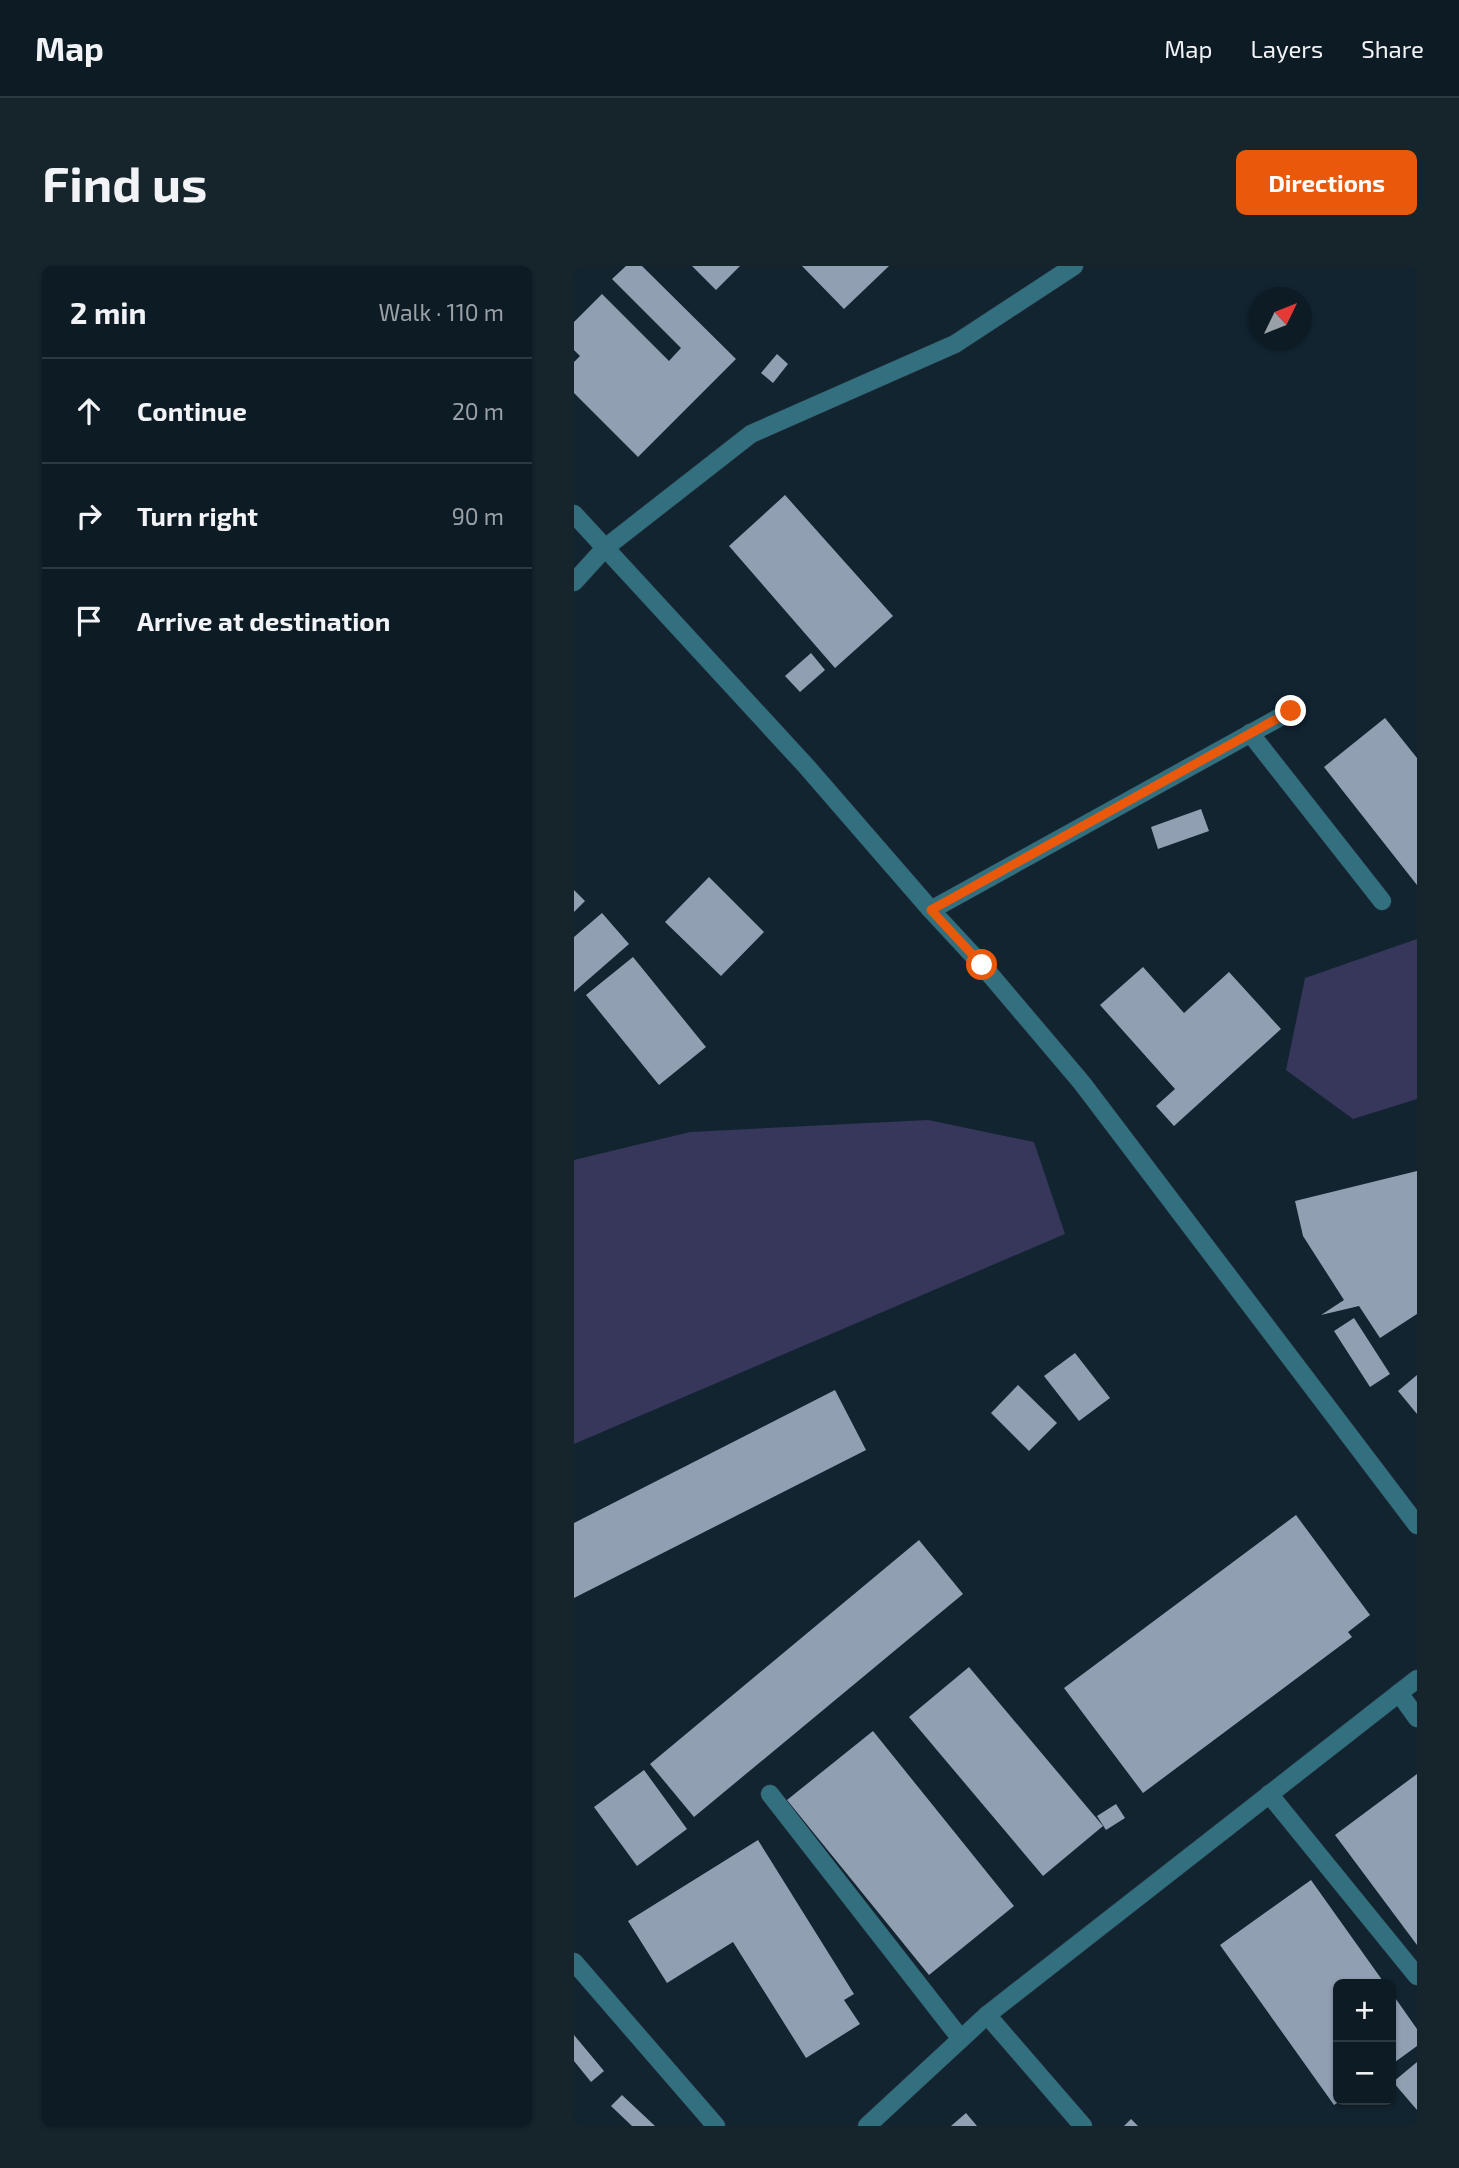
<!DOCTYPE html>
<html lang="en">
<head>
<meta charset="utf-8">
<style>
	body { margin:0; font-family:"Exo 2",sans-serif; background:#16242c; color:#f1f3f6 }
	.controls { position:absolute; right:21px; bottom:21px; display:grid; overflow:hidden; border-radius:10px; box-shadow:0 2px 5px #0004 }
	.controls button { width:63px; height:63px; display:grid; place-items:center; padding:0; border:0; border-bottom:2px solid #2d3941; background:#0d1b24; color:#f1f3f6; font:35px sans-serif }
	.compass { position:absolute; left:675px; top:21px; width:63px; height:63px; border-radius:50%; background:#0d1b24; box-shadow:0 2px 5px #0004; rotate:47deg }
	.stop { position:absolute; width:21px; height:21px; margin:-16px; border:5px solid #ea580c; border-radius:50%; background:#fff }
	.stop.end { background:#ea580c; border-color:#fff; box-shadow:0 2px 7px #0008 }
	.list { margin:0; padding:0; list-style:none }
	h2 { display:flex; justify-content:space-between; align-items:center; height:91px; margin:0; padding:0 28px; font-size:30px }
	h2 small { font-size:23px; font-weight:400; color:#9aa1a6 }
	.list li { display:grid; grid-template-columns:46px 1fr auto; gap:21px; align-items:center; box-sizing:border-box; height:105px; padding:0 28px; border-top:2px solid #2d3941 }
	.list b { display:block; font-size:26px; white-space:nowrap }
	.list em { font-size:23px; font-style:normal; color:#9aa1a6 }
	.icon { flex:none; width:38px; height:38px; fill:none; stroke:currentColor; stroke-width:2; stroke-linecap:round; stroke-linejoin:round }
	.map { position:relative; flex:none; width:843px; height:1860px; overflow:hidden; border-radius:10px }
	header { display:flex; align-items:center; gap:42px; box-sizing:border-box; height:98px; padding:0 35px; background:#0d1b24; border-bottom:2px solid #2d3941 }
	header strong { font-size:33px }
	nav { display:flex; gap:38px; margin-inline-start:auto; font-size:24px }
	.intro { display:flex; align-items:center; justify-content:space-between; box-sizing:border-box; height:168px; padding:0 42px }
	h1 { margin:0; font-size:49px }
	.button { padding:18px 32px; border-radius:10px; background:#ea580c; color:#fff; font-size:24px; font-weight:700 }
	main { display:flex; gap:42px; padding:0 42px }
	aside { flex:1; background:#0d1b24; border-radius:10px; box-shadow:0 2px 5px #0004 }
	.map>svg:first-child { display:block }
	.green { fill:#36375b }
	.building { fill:#919fb3 }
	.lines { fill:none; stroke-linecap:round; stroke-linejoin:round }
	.service-casing { stroke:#2d3f4b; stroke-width:19 }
	.minor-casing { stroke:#2d3f4b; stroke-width:19 }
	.tertiary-casing { stroke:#2d3f4b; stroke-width:19 }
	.service { stroke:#33707f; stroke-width:18 }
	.minor { stroke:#33707f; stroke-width:18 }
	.tertiary { stroke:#33707f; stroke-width:18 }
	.route { stroke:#ea580c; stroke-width:9 }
</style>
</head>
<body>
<header>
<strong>Map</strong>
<nav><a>Map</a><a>Layers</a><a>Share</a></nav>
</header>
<div class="intro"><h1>Find us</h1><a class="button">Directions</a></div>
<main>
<aside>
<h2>2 min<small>Walk · 110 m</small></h2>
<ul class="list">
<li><svg class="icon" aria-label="ahead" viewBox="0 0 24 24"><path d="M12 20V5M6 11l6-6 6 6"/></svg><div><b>Continue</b></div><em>20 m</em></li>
<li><svg class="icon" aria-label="right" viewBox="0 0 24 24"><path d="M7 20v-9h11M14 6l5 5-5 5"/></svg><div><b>Turn right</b></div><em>90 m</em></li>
<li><svg class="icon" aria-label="arrive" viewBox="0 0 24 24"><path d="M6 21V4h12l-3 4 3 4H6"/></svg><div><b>Arrive at destination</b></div></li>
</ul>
</aside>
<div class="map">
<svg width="843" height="1860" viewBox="0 0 843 1860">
	<rect width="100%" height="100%" fill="#112430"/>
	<g class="green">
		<path d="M843,673V833L779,853L712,804L731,712Z"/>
		<path d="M354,854L460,876L491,968L0,1178V894L116,866Z"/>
	</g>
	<g class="building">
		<path d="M52,0H68L162,93L64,191L0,127V96L6,90L0,84V56L28,28L95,95L107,82L38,13Z"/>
		<path d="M118,0H166L142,24Z"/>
		<path d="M228,0H315L270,43Z"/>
		<path d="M203,88L214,98L199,117L187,107Z"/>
		<path d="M211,229L319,350L261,402L155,280Z"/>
		<path d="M237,387L251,404L226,426L211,410Z"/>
		<path d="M811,452L843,492V619L750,501Z"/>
		<path d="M627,543L635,565L584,583L577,561Z"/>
		<path d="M135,611L190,666L147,710L91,656Z"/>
		<path d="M0,624L11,635L0,646Z"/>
		<path d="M28,647L55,678L0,726V671Z"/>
		<path d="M59,691L132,781L85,819L12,729Z"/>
		<path d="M569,701L610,747L655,706L707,763L600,860L582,840L601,823L526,739Z"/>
		<path d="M843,905V1048L806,1072L785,1040L747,1049L770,1034L729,970L721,935Z"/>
		<path d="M780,1052L816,1108L796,1121L760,1065Z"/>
		<path d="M501,1087L536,1132L505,1155L470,1110Z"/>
		<path d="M843,1109V1148L824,1125Z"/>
		<path d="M444,1119L483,1157L455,1185L417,1147Z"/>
		<path d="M261,1124L292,1184L0,1332V1257Z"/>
		<path d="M722,1249L796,1349L774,1366L778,1371L569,1527L490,1422Z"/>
		<path d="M345,1274L389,1328L120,1551L76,1498Z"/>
		<path d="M395,1401L529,1560L469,1610L335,1451Z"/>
		<path d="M299,1465L440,1640L355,1709L213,1534Z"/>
		<path d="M70,1504L113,1563L63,1600L20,1541Z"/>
		<path d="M843,1508V1679L761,1569Z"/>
		<path d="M542,1538L551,1552L532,1564L523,1550Z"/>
		<path d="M184,1574L280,1728L270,1734L286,1758L232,1792L159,1676L93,1717L54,1655Z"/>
		<path d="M737,1614L811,1718H764V1834H768L760,1839L646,1679Z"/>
		<path d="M817,1726L843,1763V1780L817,1799Z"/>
		<path d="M0,1769L30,1805L17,1816L0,1795Z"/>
		<path d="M843,1796V1844L819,1816Z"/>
		<path d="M48,1829L81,1860H58L37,1840Z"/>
		<path d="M392,1847L403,1860H377Z"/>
		<path d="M557,1853L564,1860H550Z"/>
	</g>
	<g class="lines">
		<defs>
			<g id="service">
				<path d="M676,467L808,635"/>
				<path d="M357,644L717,445"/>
				<path d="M825,1427L843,1452"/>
				<path d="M196,1528L387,1773"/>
				<path d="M695,1528L843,1710"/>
			</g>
			<g id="minor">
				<path d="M0,248L233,501L357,644L408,699L508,817L843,1259"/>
				<path d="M0,316L31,282L177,168L381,78L500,0"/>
				<path d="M0,1696L142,1860"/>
				<path d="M413,1749L509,1860"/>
			</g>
			<path id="tertiary" d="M293,1860L413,1749L843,1413"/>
		</defs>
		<use href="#service" class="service-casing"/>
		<use href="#minor" class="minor-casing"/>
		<use href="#tertiary" class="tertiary-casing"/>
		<use href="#service" class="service"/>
		<use href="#minor" class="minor"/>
		<use href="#tertiary" class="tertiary"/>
	</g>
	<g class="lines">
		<path class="route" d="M408,699L357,644L717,445"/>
	</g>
</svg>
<div class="controls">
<button>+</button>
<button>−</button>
</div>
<svg class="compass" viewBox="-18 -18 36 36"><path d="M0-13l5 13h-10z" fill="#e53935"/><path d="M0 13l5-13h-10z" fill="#9aa1a6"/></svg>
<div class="stop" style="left:408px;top:699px"></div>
<div class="stop end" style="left:717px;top:445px"></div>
</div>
</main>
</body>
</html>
